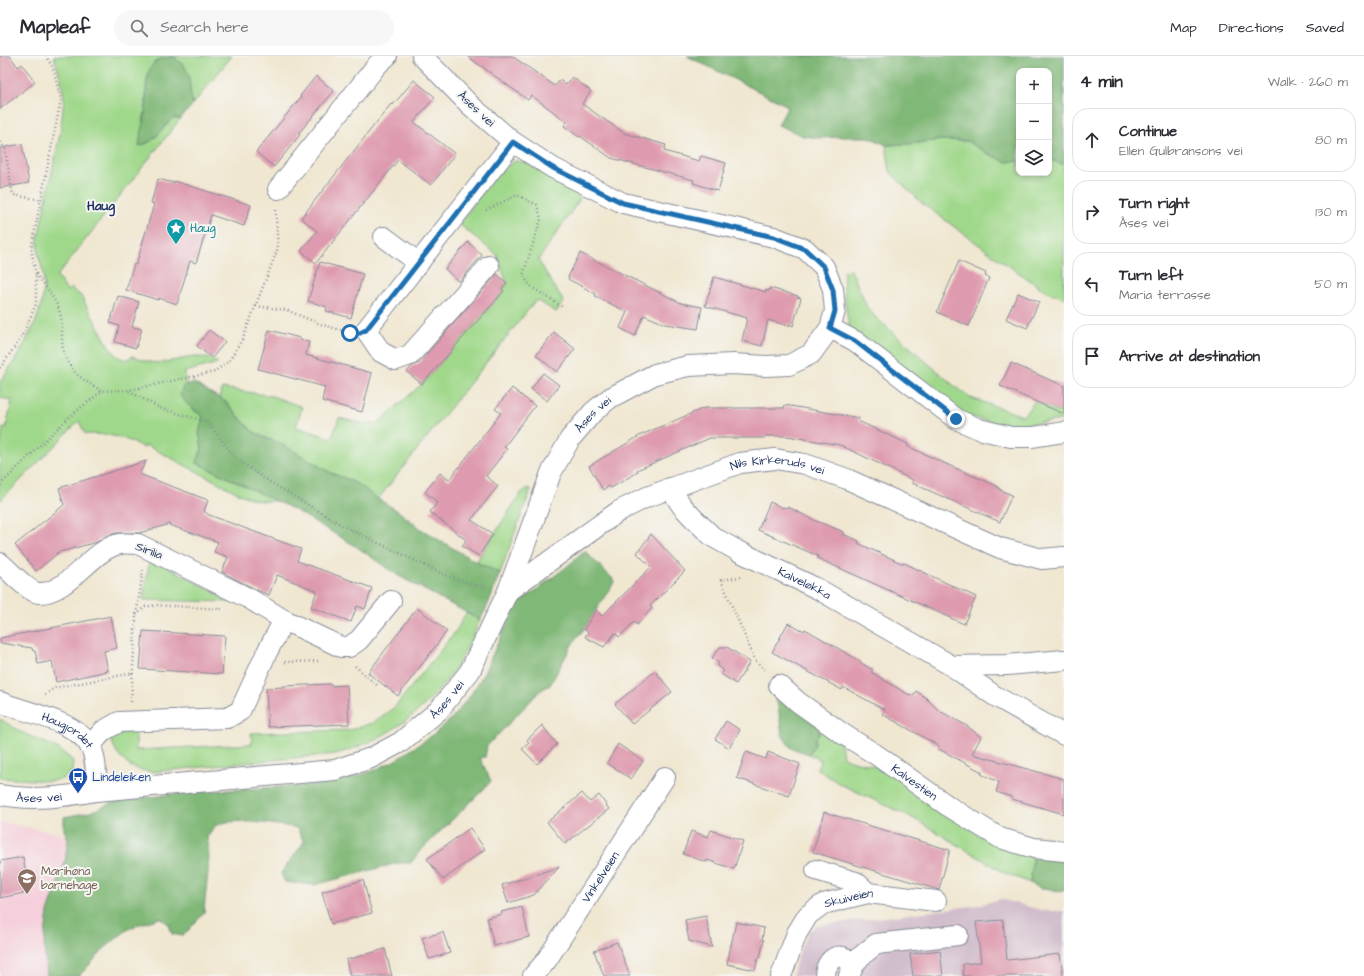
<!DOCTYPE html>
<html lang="en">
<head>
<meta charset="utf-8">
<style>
	body { margin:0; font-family:"Architects Daughter",sans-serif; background:#f7f7f7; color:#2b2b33 }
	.controls { position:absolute; right:12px; top:12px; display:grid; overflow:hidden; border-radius:8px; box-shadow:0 2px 6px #0003 }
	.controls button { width:36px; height:36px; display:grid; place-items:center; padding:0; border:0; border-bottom:1px solid #e1e1e2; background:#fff; color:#2b2b33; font:20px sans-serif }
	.stop { position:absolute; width:12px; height:12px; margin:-9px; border:3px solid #1f6fb2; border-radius:50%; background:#fff }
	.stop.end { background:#1f6fb2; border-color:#fff; box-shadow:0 1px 4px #0008 }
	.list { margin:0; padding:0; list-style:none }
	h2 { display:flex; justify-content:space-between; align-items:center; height:52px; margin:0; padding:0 16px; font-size:17px }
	h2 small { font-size:13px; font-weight:400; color:#7c7c81 }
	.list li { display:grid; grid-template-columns:26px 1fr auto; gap:12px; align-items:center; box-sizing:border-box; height:64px; margin:0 8px 8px; padding:0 8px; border:1px solid #e1e1e2; border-radius:16px }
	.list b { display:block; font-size:15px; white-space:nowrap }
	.list p { margin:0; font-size:13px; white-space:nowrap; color:#7c7c81 }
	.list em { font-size:13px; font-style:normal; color:#7c7c81 }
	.icon { flex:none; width:22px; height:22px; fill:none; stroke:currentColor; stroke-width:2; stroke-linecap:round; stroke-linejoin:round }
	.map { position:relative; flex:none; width:1064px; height:920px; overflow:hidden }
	header { display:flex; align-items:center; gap:24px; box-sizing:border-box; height:56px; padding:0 20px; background:#fff; border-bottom:1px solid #e1e1e2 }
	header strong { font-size:19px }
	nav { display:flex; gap:22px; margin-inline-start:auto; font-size:14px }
	.search { width:280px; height:36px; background:#f7f7f7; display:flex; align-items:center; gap:10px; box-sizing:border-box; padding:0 14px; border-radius:22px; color:#7c7c81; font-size:15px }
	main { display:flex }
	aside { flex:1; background:#fff }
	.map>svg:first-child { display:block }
	.built { fill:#f5cfdb }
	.industrial { fill:#d1bdcc }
	.green { fill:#a0d88b; stroke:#5e8474 }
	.forest { fill:#80b877; stroke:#4e746a }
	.building { fill:#de9baf }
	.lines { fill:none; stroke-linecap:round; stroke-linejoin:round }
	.minor-casing { stroke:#868b98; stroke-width:22 }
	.path { stroke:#868b98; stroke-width:2.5; stroke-dasharray:1 3; stroke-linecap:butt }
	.minor { stroke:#fff; stroke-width:20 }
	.route { stroke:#1f6fb2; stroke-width:5 }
	.labels { text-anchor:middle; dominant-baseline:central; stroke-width:4; stroke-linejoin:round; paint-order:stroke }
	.street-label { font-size:12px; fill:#1b2f5e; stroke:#f6f6f2 }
	.culture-label { font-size:12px; fill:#0d838f; stroke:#f6f6f2; text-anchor:start }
	.transit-label { font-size:12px; fill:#164399; stroke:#f6f6f2; text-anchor:start }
	.education-label { font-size:12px; fill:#785e54; stroke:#f6f6f2; text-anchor:start }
	.neighbourhood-label { font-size:13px; font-weight:bold; fill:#1b2f5e; stroke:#f6f6f2 }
</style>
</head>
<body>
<header>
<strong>Mapleaf</strong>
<div class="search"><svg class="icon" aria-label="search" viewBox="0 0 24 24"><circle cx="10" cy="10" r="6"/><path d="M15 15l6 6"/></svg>Search here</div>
<nav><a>Map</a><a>Directions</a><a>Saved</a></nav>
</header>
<main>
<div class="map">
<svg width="1064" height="920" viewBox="0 0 1064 920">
	<rect width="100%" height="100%" fill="#f6f6f2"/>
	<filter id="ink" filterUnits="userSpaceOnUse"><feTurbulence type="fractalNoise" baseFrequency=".025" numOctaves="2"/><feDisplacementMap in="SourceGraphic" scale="8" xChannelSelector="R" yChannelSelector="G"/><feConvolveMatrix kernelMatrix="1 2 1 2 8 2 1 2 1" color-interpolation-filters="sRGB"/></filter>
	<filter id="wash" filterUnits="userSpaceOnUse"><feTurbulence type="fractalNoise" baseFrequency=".012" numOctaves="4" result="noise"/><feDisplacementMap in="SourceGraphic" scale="16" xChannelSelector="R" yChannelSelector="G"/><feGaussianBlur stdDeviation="0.9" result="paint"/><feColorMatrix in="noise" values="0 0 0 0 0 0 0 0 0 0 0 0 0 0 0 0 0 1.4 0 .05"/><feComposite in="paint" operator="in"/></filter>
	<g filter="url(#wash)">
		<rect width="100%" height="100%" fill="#f0e7d1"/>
		<path class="built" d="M0,766L66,779L68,783L65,806L48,856L44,887L47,920H0Z"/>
		<path class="industrial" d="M1000,843L1045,855H1064V920H792L800,894L809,875L816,870L979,849Z"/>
		<g class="green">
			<path d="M54,0H232L193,48L189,36L190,28L149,15L146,30V49L139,90L155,82L162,72L173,62H181L57,220L67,235L71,232L81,240L110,292L117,300L125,304L133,300C138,302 145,305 150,306C172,310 199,292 218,307L185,316L186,328L182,331L191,352L203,361L199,377L202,392L197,407L277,445H259L242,439L146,389L144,392C123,380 109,378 85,378L79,365L0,445V394L3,372H6L12,344L0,342V326L21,295L36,265L42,246L44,229L43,215L38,198V182L60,78L64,43L61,24Z"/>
			<path d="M941,84L967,85L987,97L1006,106L1019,105V117H1049V103L1061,108L1064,106V242L1047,236L1000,204L923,148L890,116L886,89L910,88Z"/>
			<path d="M515,105C531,104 563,129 577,139L580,143L538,204L564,246L556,256L536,244L378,443L359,429L347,423L331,417L280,387L268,383L252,375L226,346L219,343L222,332L272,340L302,351L296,371L332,382L339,362L365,368L378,367L422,328L504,235L502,233L507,227L497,199L459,168C474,149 494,117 515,105Z"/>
			<path d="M851,214L867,251L874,260L952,328L971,342L1023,360L1035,345L1064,358V361L1062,364L1009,371L961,358L849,271C847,262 842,222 844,215Z"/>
			<path d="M528,432L531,433L500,517L476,506L521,437Z"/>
			<path d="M150,501L232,546L143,544Z"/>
			<path d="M466,557L480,564C473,579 467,594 458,608C430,653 386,685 335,698L152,716C145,715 136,713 130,710C121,704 112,691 111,681C121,675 126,673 136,679V694L252,688L251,677L350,674L372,667L395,651L456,575Z"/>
			<path d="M0,663L21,676L59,693L73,705L72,716L62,723L49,725L0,722Z"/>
			<path d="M819,670L841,687L843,701L853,705L876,710L1033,801L1030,827L1005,817L911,761L840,728L817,713L821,704L809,698L815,688V683L819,679Z"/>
		</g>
		<g class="forest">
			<path d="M687,0H1064V106L1061,108L1049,103V15H1019V105L1006,106L987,97L967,85L941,84L910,88L886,89L869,81H838L820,82L803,80L778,69L788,50Z"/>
			<path d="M174,1C196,16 186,27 193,48L181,62H173C162,72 154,88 139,90C141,77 145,64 146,50C148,35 142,10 161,3C165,2 170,2 174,1Z"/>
			<path d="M194,327L226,346L252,375L268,383L280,387L331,417L347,423L359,429L378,443L398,455L421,473L476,506L500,517L487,551L480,564L397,519L357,491L295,454L197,407L202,392L199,377L203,361L186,347L180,339C183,330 185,328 194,327Z"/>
			<path d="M585,495L615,525L584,573L573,587L550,629L541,634L487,690L485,701L480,702L491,725L483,734L419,796L411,807H398L314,829L285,826L281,817L304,786L297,772C282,769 229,761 217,769C213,771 210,777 207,781C212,805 205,832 204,857L183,880L172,878L169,868L160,862L137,869L127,874L105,892L79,920H47L44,887L48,856L65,806L68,783L64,774V761L90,756L114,746L182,737L313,729L343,724L370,716L394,705L433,679L451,663L470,640L483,619L515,550L565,512Z"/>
			<path d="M774,630L819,670V679L815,683V688L809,698L791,692L782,679L778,650L771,635Z"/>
			<path d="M1033,801L1064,804V835L1042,833L1030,827Z"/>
		</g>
		<g id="blocks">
			<g class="building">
				<path d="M0,0H10L18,11L22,8L35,26L0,53Z"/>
				<path d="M467,0H512L555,30L560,24L566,29L572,21L591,35L582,48L624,77L666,89L664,95L699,105L701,100L726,107L718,135L693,127L694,124L611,102L580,80L579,81L564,70L567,66L531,39L528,44Z"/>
				<path d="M316,20L334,35L298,78L300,79L274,111L256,96L301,41L300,40Z"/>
				<path d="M414,24L435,41L414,66L455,98L431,129L398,104L316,207L301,195L317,175L301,162L391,48L393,49Z"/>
				<path d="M22,88L29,127L0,132V92Z"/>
				<path d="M158,123L174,127V125L251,149L244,170L211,159L196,207L190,205L177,248L159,242L158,244L126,234L134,208L136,209L154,148L151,147Z"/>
				<path d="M468,186L482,199L459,226L445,213Z"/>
				<path d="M580,197L681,247L702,251L698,273L665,268L644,259L635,280L620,272L627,256L595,240L596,238L568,223L569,221H568Z"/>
				<path d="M959,205L986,217L985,220L989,222L969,270L937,256Z"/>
				<path d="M320,206L363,218L351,262L326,255L327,251L308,245Z"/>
				<path d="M497,218L507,227L502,233L504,235L422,328L407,316L412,310L419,307Z"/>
				<path d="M714,221L766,236V234L769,235L770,232L798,240L797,241L801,242L793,270L789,268V270L768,264L762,290L742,285L747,262L705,250Z"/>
				<path d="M1018,237L1039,246L1027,272L1006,263Z"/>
				<path d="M118,240L139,246L132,271L142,273L136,292L115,286L119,270L110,267Z"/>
				<path d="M209,274L225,286L212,302L197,290Z"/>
				<path d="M269,274L300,282V284L309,286L306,299L372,317L362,356L322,345L325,331L258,313Z"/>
				<path d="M554,276L575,293L557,316L536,299Z"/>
				<path d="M1011,307L1064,330V358L1000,330Z"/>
				<path d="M543,317L559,329L547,345L531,333Z"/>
				<path d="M512,332L535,350L504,391L507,393L486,420L498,430L471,464L493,478L479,500L462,490L466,484L430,456L437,447L435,446L436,445L425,436L440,417L449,424L501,357L495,353Z"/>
				<path d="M785,349L859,362L858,365L908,388L907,390L946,408L997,430V431L1000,433V434L1012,439L1000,466L912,427L913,424L840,389L787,380H765L764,382H710L637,414L638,416L611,432L609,430L603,434L589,410L641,379L704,352H784Z"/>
				<path d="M146,405L139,418L208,444L204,455L209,459L301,493L297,505L372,532L365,553L357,550L351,566L311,551L317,535L277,519L269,539L257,534L222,516L228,501L214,496L218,486L169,469L170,468L139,477H117L106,480L97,486L56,497L57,498L36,515L15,489L64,449L59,432Z"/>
				<path d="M770,446L783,452V451L787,452L788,451L816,465L844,476L843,478L859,485L858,487L862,489L901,507H904L976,541L964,568L817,502L818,500L758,474Z"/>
				<path d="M651,478L685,515L650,550L652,552L637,569L634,566L619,581L615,577L604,591L585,581L588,576L584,573L596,554L602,560L651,511L637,497Z"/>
				<path d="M417,552L447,575L398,640L368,617Z"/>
				<path d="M111,560L117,592L104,595L108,615L56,626L52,605L38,608L35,595H33L32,592L0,587V582Z"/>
				<path d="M788,567L800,574L801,573L804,575L805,573L858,604L861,606V607L873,614L871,616L909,639L910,638L913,640L916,635L925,641L938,654L967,670L981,681L972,698L1064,723V758L1012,743V741L996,736L999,726L981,718L982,716L937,692L939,690L882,658L885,654L843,631L842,634L772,596Z"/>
				<path d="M143,575L225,580L222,618L140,613Z"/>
				<path d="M720,591H727L750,606L736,628L721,618L724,615L717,610L719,607L712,602Z"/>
				<path d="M655,615L672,636L632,668L615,648Z"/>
				<path d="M330,628L331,630L347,629L349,668L268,671L266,632L283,631V630Z"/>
				<path d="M726,665L740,674L729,692L715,683Z"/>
				<path d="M542,669L557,688L537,708L522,693L529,687L527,684Z"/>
				<path d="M618,688L643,705L631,723L607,707Z"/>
				<path d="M746,696L766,703L768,696L800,708L789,740L737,722Z"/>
				<path d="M582,737L590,746L599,739L609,753L565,788L547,766Z"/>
				<path d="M824,756L950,794L939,834L813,796Z"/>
				<path d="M470,772L485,793L443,824L427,803Z"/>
				<path d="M711,774L743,785L734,813L707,804L706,806L683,798L691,775L708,781Z"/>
				<path d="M23,801L29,836L0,842V805Z"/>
				<path d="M559,811L534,839L508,847L502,829Z"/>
				<path d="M363,824L372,857L331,868L322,836Z"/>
				<path d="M522,851L529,881L494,890L487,862L502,858L501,856Z"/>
				<path d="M706,860L712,891L689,885L685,864Z"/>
				<path d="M1003,864L1007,904L1060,898L1063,920H963V908L981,906L976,866Z"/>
				<path d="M736,866L764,872L762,884H764L760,902H758L755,914L727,908Z"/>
				<path d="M443,876L450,897L429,903L422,882Z"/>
				<path d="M617,886L630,920H604L594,895Z"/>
				<path d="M385,893L392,920H350L346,904Z"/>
				<path d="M940,894L943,920H913L910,898Z"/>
			</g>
		</g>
	</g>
	<g filter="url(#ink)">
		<use href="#blocks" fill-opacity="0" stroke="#868b98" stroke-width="1"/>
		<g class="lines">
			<defs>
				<g id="minor">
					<path d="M278,133L378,8L387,0"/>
					<path d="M384,181L419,207"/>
					<path d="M489,210L410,299L396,304L381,296L366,274L513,86"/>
					<path d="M830,272L855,285L956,363L979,373L1011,381H1033L1064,376"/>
					<path id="s1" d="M670,432L682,450L694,463L713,481L738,495L818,533L952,610L995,640L1064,679"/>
					<path d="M0,507C9,514 28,536 39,537C68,538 93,492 120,488C126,487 133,488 138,488L250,543L284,564L341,591H349L359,584L391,545"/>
					<path id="s2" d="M508,535L619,455L647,441L740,407L775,403L805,408L847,423L1000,492L1042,503L1064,501"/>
					<path d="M952,610L1007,609L1064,604"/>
					<path id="s3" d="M779,629L798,646L843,678L878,700L948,750L1000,782L1034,792L1064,795"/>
					<path id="s4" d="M0,646C26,657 75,664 90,690C97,702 96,721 96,735"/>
					<path d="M90,690L103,675L119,666L227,662L240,655L267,596L284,564"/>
					<path id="s5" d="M0,739C33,745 63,741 96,735L335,714L371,702L401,686L439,654L470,615L508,535L551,417L570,383L593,356L610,342L655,318L688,310L733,308L766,310L789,309L811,298L830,272L835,255L833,233L824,211L805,193L774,181L623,147L553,112L513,86L470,49L422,0"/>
					<path d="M816,814L856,826L868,837"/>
					<path id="s6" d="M533,920L546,905L665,721"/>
					<path id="s7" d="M781,920L797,877L808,859L823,848L868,837L936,845"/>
					<path d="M825,920C825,911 831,898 843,901C846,902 850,906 854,909"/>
					<path d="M849,920L854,909L860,901L876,888L958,879"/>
				</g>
			</defs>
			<use href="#minor" class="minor-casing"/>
			<g class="path">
				<path d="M0,86L5,93L12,135L14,139L41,144"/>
				<path d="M486,154L517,139L537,149L541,163L523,219L530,230L564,252"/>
				<path d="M36,218C47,232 57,244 61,261C63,272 61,283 63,293C69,317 82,323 102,335"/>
				<path d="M256,250L286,254L323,269L347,276"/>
				<path d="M0,312L21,282L36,248V218L31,193L61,44L53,12L46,0"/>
				<path d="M129,335L160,352L207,366L236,403L273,428L345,471L445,519L478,530L487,531"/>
				<path d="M0,429L69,361L102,335L129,334L214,316L229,305L243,282L278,192L276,161V152"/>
				<path d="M741,521L721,524L755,604L765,614"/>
				<path d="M136,559L145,551L155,549L222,553"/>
				<path d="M285,606L320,605"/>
				<path d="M355,610L379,631"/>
				<path d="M45,639L54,632L133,617"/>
				<path d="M131,646L136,560L143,514"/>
			</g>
			<use href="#minor" class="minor"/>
		</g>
	</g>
	<g class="lines" filter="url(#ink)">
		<path class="route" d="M350,277H360L366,274L513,86L553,112L623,147L774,181L805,193L824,211L833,234L835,255L830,272L855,285L956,363"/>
	</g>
	<defs>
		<symbol id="sight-pin" viewBox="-11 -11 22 30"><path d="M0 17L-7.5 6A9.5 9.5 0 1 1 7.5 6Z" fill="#0f9aa8" stroke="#f6f6f2"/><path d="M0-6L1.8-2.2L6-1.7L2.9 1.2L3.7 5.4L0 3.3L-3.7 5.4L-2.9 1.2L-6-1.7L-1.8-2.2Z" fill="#fff"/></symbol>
		<symbol id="bus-pin" viewBox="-11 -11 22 30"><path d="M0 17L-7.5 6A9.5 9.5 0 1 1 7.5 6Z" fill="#1a4fb4" stroke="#f6f6f2"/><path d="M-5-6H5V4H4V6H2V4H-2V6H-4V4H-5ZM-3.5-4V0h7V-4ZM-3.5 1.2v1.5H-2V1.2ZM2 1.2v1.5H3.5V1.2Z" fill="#fff"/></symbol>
		<symbol id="school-pin" viewBox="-11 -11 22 30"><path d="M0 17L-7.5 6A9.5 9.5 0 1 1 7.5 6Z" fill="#8d6e63" stroke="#f6f6f2"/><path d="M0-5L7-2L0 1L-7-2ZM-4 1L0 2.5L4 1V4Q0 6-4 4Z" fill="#fff"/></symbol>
	</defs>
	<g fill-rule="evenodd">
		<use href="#sight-pin" x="165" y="161" width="22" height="30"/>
		<use href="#bus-pin" x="67" y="710" width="22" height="30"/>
		<use href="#school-pin" x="16" y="811" width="22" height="30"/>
	</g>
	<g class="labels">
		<g class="street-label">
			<text transform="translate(476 53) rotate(43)">Åses vei</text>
			<text stroke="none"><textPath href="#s5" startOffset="795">Åses vei</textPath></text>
			<text stroke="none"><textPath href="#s2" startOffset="305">Nils Kirkeruds vei</textPath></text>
			<text transform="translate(149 495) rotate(21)">Sirilia</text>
			<text stroke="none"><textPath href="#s1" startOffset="168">Kalveløkka</textPath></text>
			<text stroke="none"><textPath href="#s5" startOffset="471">Åses vei</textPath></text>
			<text stroke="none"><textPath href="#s4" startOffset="74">Haugjordet</textPath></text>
			<text stroke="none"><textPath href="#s3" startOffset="167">Kalvestien</textPath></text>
			<text stroke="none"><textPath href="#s5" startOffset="39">Åses vei</textPath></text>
			<text stroke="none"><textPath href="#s6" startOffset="120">Vinkelveien</textPath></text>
			<text stroke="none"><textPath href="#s7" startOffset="112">Skuiveien</textPath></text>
		</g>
		<g class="culture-label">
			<text x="190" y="172">Haug</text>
		</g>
		<g class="transit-label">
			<text x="92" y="721">Lindeleiken</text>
		</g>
		<g class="education-label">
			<text x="41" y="815">Marihøna<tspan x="41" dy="14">barnehage</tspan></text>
		</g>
		<g class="neighbourhood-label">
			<text x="101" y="150">Haug</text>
		</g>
	</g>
</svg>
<div class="controls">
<button>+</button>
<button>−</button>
<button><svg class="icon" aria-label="layers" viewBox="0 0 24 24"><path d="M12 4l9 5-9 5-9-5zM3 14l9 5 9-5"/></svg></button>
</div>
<div class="stop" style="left:350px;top:277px"></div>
<div class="stop end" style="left:956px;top:363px"></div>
</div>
<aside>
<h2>4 min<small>Walk · 260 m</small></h2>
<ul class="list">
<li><svg class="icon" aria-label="ahead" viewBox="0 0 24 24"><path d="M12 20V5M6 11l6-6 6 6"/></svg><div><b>Continue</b><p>Ellen Gulbransons vei</p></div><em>80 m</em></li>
<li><svg class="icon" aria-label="right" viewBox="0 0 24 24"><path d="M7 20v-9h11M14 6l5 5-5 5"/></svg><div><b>Turn right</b><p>Åses vei</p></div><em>130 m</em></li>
<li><svg class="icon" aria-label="left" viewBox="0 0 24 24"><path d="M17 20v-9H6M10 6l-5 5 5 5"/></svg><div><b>Turn left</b><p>Maria terrasse</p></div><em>50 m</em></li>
<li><svg class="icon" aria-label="arrive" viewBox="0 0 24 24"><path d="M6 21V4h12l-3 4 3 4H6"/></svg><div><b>Arrive at destination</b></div></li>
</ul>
</aside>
</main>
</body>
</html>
